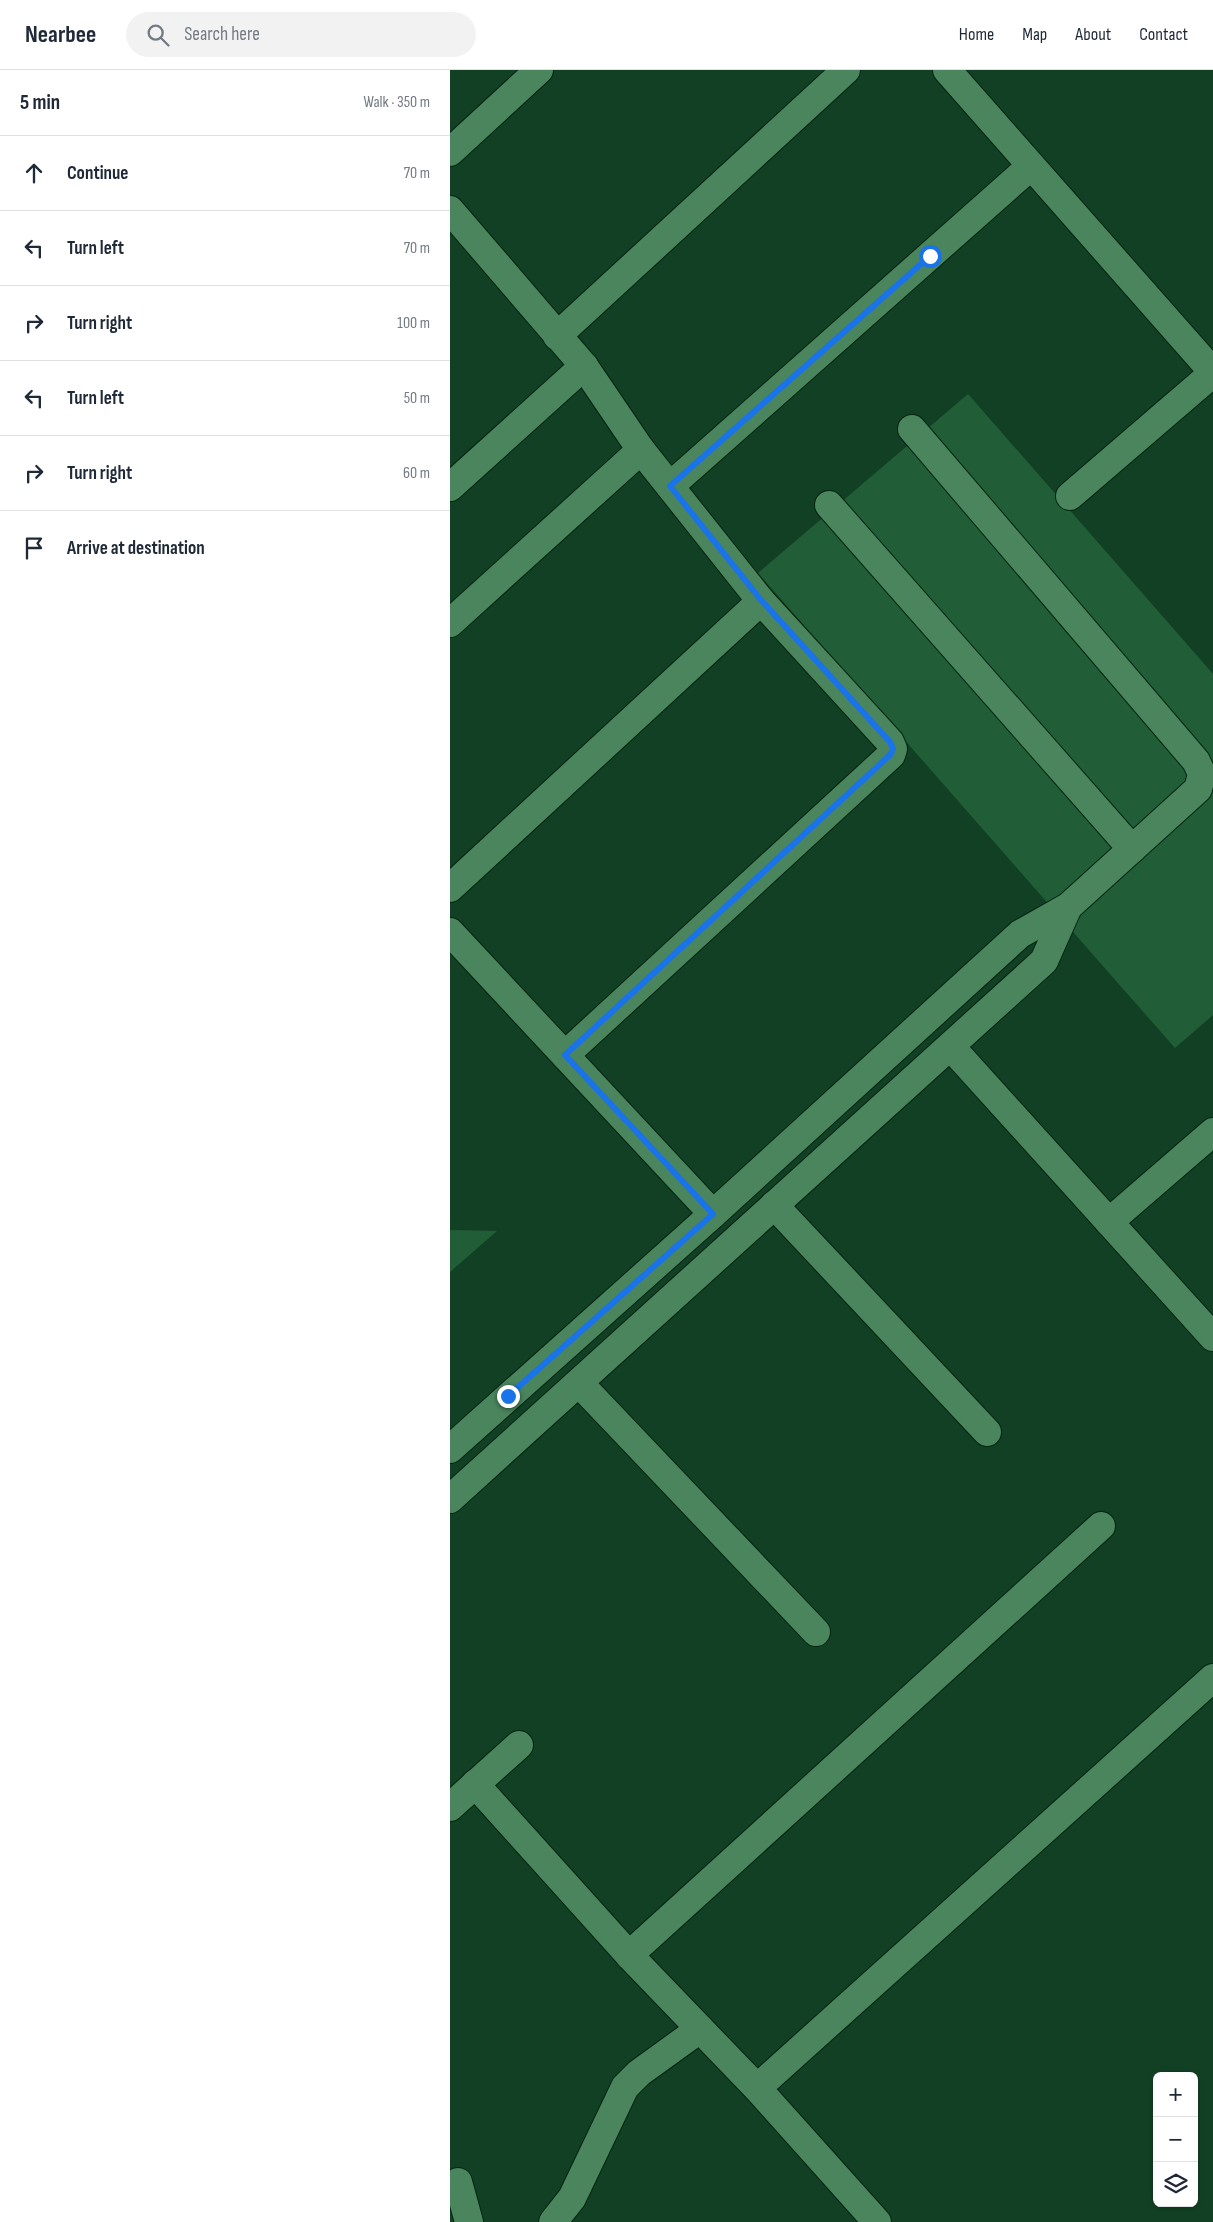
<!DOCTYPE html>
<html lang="en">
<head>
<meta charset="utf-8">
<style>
	body { margin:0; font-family:"Sofia Sans Condensed",sans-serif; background:#f2f2f3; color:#1f2937 }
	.controls { position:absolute; right:15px; bottom:15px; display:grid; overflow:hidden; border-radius:8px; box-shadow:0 1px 4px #0004 }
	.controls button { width:45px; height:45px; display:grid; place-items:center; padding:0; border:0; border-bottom:1px solid #e0e1e3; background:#fff; color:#1f2937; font:25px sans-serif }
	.stop { position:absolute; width:15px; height:15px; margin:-11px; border:4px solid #1a73e8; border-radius:50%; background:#fff }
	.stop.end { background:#1a73e8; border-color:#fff; box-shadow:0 1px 5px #0008 }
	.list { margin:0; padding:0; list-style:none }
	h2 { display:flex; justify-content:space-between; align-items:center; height:65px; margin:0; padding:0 20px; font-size:21px }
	h2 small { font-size:16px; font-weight:400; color:#747a83 }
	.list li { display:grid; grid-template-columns:32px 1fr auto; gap:15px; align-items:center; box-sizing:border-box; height:75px; padding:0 20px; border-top:1px solid #e0e1e3 }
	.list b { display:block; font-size:19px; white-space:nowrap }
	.list em { font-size:16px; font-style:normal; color:#747a83 }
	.icon { flex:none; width:28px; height:28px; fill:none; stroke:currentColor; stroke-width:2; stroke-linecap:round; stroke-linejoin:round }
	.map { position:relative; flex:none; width:763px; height:2152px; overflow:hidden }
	header { display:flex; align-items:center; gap:30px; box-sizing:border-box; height:70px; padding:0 25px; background:#fff; border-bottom:1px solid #e0e1e3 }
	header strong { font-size:24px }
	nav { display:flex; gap:28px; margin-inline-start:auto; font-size:18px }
	.search { width:350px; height:45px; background:#f2f2f3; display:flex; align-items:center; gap:12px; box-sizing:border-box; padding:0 18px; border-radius:28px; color:#747a83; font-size:19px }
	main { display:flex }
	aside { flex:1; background:#fff }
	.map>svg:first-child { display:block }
	.green { fill:#215e38 }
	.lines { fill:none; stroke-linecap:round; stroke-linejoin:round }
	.minor-casing { stroke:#042411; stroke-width:30 }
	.minor { stroke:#4a855e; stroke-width:28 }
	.route { stroke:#1a73e8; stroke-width:6 }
</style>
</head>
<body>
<header>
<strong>Nearbee</strong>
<div class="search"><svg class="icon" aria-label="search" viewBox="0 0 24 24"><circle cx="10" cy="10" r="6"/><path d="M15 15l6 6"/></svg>Search here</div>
<nav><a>Home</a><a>Map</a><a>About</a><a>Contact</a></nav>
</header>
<main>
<aside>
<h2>5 min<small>Walk · 350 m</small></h2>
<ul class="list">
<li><svg class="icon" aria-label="ahead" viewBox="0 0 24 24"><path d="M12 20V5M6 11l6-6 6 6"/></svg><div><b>Continue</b></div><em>70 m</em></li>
<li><svg class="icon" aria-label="left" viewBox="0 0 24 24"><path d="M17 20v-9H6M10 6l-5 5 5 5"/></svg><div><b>Turn left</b></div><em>70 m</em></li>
<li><svg class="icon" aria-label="right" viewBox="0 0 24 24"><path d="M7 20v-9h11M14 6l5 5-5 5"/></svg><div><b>Turn right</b></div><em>100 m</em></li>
<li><svg class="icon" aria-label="left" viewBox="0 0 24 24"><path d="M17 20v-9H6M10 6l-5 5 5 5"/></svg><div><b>Turn left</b></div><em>50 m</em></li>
<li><svg class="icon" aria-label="right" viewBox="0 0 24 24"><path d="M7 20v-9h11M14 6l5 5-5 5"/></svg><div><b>Turn right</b></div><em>60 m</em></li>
<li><svg class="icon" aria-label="arrive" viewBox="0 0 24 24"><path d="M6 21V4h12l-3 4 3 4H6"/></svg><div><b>Arrive at destination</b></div></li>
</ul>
</aside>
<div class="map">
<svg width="763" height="2152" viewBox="0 0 763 2152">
	<rect width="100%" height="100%" fill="#124024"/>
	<g class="green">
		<path d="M518,324L763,604V945L725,978L308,503Z"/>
		<path d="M0,1160L47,1161L0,1202Z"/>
	</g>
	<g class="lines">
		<defs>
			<g id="minor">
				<path d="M497,0L763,302"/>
				<path d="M0,82L89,0"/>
				<path d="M0,140L134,296L191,380"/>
				<path d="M107,266L396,0"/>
				<path d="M220,416L581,96"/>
				<path d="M0,417L134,296"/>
				<path d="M620,426L763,303"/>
				<path d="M379,435L682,779"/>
				<path d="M0,553L191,380L311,531"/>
				<path d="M0,818L311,531L440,672L443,679L441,685L115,985"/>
				<path d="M0,862L263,1144"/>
				<path d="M501,977L763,1267"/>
				<path d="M324,1135L537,1362"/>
				<path d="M659,1152L763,1062"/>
				<path d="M129,1313L366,1562"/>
				<path d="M0,1379L263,1144L570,864L618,837L748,719L752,704L746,691L462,359"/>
				<path d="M0,1429L594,891L618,837"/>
				<path d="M25,1714L179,1885L307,2018L427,2152"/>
				<path d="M0,1737L69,1675"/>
				<path d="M179,1885L651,1456"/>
				<path d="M307,2018L763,1608"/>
				<path d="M8,2112L19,2152"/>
				<path d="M103,2152L122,2128L175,2017L189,2003L250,1959"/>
			</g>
		</defs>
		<use href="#minor" class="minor-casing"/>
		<use href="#minor" class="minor"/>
	</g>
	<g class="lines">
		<path class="route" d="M58,1326L263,1144L115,985L440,685L443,679L440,672L311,530L220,416L480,186"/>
	</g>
</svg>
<div class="controls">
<button>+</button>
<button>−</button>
<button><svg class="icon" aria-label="layers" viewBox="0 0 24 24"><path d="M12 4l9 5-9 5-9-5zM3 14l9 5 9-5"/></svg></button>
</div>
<div class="stop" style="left:480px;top:186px"></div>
<div class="stop end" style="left:58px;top:1326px"></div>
</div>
</main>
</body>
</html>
